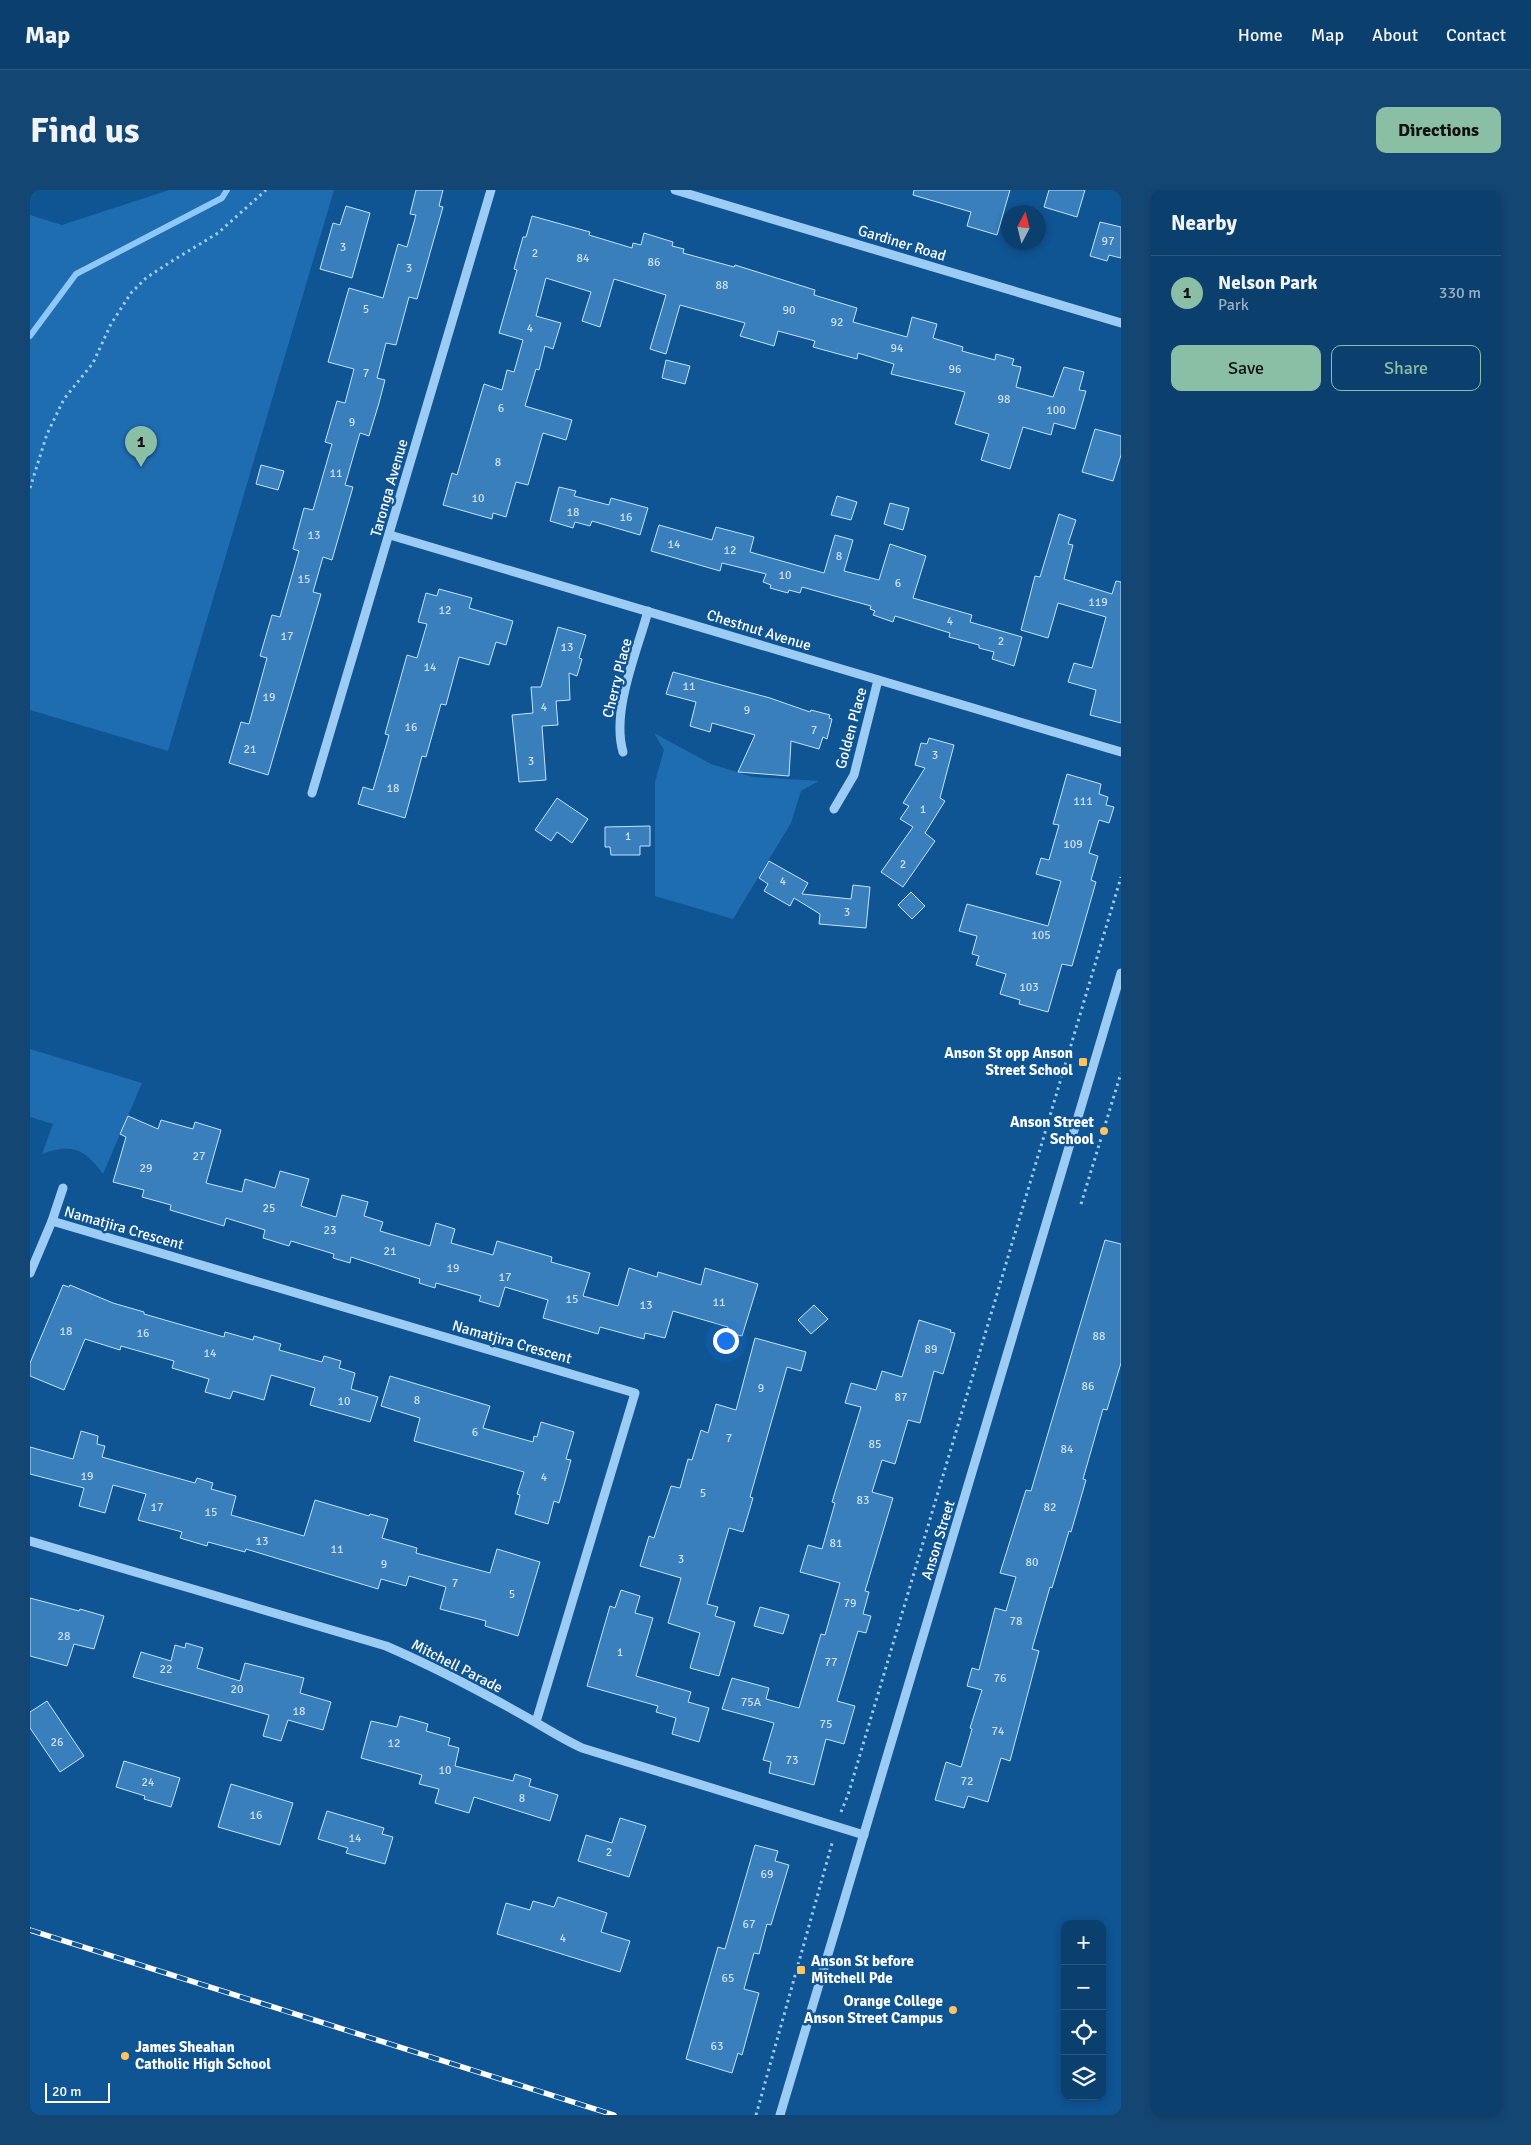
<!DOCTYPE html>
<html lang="en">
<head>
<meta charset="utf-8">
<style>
	body { margin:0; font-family:Signika,sans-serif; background:#144673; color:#f1f3f6 }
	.controls { position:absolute; right:15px; bottom:15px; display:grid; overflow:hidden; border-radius:10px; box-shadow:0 2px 8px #0003 }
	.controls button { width:45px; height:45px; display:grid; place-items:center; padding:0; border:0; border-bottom:1px solid #2b5881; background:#0b3f6e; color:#f1f3f6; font:25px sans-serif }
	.compass { position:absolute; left:971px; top:15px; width:45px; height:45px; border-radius:50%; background:#0b3f6e; box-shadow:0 2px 8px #0003; rotate:7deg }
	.scale { position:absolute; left:15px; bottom:12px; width:65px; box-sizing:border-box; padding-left:5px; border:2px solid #fff; border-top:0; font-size:14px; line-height:18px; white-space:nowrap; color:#fff; -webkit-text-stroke:4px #0f5493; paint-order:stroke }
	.you { position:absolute; left:695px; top:1150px; width:18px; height:18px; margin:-12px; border:4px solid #fff; border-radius:50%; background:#1a73e8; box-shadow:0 0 0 8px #1a73e833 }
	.badge { display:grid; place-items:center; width:32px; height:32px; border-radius:50%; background:#8abfa5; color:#111; font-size:16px; font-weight:700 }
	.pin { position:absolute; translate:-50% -41px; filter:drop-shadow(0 1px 2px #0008) }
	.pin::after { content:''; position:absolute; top:26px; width:18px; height:15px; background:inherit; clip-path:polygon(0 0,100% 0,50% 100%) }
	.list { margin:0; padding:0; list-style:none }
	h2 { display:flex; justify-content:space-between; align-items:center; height:65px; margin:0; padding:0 20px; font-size:21px }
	h2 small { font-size:16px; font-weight:400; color:#9aafc2 }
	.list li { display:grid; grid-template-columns:32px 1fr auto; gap:15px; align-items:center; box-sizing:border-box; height:75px; padding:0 20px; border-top:1px solid #2b5881 }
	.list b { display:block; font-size:19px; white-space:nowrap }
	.list p { margin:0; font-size:16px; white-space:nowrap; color:#9aafc2 }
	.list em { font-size:16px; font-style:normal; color:#9aafc2 }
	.actions { display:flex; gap:10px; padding:15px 20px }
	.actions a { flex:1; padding:11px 0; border:1px solid #8abfa5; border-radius:10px; text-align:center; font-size:18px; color:#8abfa5 }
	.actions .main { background:#8abfa5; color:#111 }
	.icon { flex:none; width:28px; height:28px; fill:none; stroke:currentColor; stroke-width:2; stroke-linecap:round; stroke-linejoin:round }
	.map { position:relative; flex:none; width:1091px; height:1925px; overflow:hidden; border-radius:10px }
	header { display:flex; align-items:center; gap:30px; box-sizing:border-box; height:70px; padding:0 25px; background:#0b3f6e; border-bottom:1px solid #2b5881 }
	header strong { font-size:24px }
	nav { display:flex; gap:28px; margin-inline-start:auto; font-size:18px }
	.intro { display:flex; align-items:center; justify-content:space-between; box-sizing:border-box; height:120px; padding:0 30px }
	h1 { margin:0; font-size:35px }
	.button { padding:12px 22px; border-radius:10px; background:#8abfa5; color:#111; font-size:18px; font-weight:700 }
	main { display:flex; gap:30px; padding:0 30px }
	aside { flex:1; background:#0b3f6e; border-radius:10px; box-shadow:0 2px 8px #0003 }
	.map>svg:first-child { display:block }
	.green { fill:#1e6db1 }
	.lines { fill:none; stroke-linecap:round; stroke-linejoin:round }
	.stream { stroke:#8dc8f7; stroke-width:6 }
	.building { fill:#387fbc; stroke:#c4e3fe }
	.path { stroke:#9ccbf4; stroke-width:3; stroke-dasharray:2.5 4; stroke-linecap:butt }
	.minor { stroke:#9ccbf4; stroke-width:9 }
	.rail-casing { stroke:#fff; stroke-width:5.5 }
	.rail { stroke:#0f5493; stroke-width:4; stroke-dasharray:11; stroke-linecap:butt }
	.poi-dot { fill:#ffc35f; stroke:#0f5493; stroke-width:2 }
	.labels { text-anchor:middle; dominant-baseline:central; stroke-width:5; stroke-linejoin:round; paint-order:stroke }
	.number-label { font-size:12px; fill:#cddfee }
	.street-label { font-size:15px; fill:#fff; stroke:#0f5493 }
	.poi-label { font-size:15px; font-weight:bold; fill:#fff; stroke:#0f5493; text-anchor:end }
</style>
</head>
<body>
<header>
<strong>Map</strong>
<nav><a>Home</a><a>Map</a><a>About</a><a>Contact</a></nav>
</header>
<div class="intro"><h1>Find us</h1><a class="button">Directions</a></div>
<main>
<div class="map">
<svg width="1091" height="1925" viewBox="0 0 1091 1925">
	<rect width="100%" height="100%" fill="#0f5493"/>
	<g class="green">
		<path d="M139,0H304L138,561L0,520V25L32,35Z"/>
		<path d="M624,543L681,574L723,587L789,591L771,601L761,633L703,729L625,706V592L634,560Z"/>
		<path d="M0,859L112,893L73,984C54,958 42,953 12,964L23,934L0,927Z"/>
	</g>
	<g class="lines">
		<path class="stream" d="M0,146L46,84L192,8L197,0"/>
	</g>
	<g class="building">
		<path d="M386,0H413L409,16L413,17L387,109L379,107L366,155L356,153L347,188L355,190L349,213L339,246L330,243L315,295L323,297L302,370L293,367L283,402L291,404L238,585L199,573L211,532L219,534L237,468L230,466L242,425L250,427L269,361L263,359L274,318L283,320L302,254L295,252L307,211L315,213L324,179L298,172L319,98L353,108L368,54L377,57L386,25L380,24Z"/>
		<path d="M884,0H980L967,45L937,36L941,22L883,5Z"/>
		<path d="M1019,0H1055L1047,27L1014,17Z"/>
		<path d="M316,16L340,23L322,88L290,79L303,33L310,35Z"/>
		<path d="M502,26L560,42L559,45L602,58L603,53L611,55L614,43L643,52L642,56L654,59L653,63L704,77L705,75L785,100L784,105L827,118L823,132L877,147L882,127L907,134L903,148L933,157L932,161L965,170L966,164L984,169L982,175L991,177L986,197L1023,207L1034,177L1054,182L1049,200L1056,201L1045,239L1024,233L1021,245L993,237L980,279L951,270L959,244L925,234L935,202L861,184L864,174L828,163L827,169L783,157L785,151L748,141L744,156L710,146L715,133L650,115L636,164L620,159L636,105L584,89L570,137L552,131L561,102L516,88L506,126L531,133L523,159L515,156L509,180L506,179L495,216L542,230L536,250L513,243L498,295L486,292L476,327L463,323L462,329L413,315L422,283L427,285L454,194L472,200L477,180L484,182L493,150L469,143L487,80L484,79L493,47H496Z"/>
		<path d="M1070,32L1091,37V68L1079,65L1077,71L1060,66Z"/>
		<path d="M636,170L660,176L655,194L632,188Z"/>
		<path d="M1065,239L1091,246V265L1083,291L1052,282Z"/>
		<path d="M231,275L254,281L248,300L226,294Z"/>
		<path d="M529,297L546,301L544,306L579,315L581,308L618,318L610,345L562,331L560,336L545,332L543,338L520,331Z"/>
		<path d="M807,306L827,312L821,330L801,325Z"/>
		<path d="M860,313L879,318L873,340L854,334Z"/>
		<path d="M1029,324L1046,330L1038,354L1043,355L1034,389L1082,404L1086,391L1091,392V533L1060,525L1066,500L1038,492L1044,473L1062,478L1076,427L1028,413L1018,448L991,440L1005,386L1010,387Z"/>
		<path d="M629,335L682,350L686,337L724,347L720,362L794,383L805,345L823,350L814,381L849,390L860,354L896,366L883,408L942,425L940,432L992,447L984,476L962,469L964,462L949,458V455L919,447L920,443L865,426L863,432L843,425L845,421L840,419L841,416L772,397L770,403L759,400L758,403L740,398L741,395L733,392L736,384L692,373L690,381L621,361Z"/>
		<path d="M409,399L442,408L439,418L483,431L476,455L466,452L459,475L429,467L416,515L411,514L396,567L392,566L375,628L328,614L333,597L343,600L359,545L355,544L377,465L387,468L397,434L388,432L396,403L407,406Z"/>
		<path d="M528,437L556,445L549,468L552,469L547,486L539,483L540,510L526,511L528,535L512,536L516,590L489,592L482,525L503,523L501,497H511Z"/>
		<path d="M643,482L740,508L780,522L781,520L800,525L799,528L802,529L797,549L793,547L789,559L761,551L759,586L708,582L725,545L682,533L680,542L660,536L666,512L636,504Z"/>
		<path d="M899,548L924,555L910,608L915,611L895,643L905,651L873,697L851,682L883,637L870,629L879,616L873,613L895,578L885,575L891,553L897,554Z"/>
		<path d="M1037,584L1071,594L1069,604L1078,607L1076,615L1084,617L1079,633L1069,630L1059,663L1068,666L1061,690L1066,692L1042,776L1032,774L1018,822L989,814L990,810L970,804L976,784L946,775L949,766L942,764L947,746L929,741L937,714L1018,736L1031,691L1006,684L1011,668L1019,670L1029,635L1023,634Z"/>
		<path d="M527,608L558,629L542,653L527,642L521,651L505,640Z"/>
		<path d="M620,636V656H610V665H581L580,657H575V637Z"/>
		<path d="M739,671L778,693L772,704L821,709L823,695L840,697L836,738L789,734L790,724L764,708L760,716L734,701L738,694L729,688Z"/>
		<path d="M881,702L895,716L882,729L868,715Z"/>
		<path d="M98,926L128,939L131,930L163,939L165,932L191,940L176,993L212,1002L215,989L245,998L250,981L279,989L271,1016L306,1027L312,1005L338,1012L334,1026L353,1032L350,1041L400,1056L406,1033L425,1039L421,1053L463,1065L467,1051L522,1067L521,1072L560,1083L553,1106L588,1116L599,1078L627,1087L628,1082L671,1095L675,1078L728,1094L712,1146L696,1142L698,1137L643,1121L635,1148L615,1143L614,1149L570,1137L568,1144L513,1128L518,1110L475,1097L469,1117L449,1111L451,1106L406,1093L405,1098L389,1093L390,1089L321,1067L320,1073L303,1068L304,1064L261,1051L259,1056L233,1048L235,1040L196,1028L194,1036L140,1020L141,1015L112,1007L114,1000L83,992L96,947L90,944Z"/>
		<path d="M1075,1050L1091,1054V1173L1077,1220L1073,1219L1053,1289L1056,1290L1041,1342L1039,1341L1022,1398L1020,1397L1002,1459L1009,1461L980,1571L971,1568L958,1612L938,1606L934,1618L905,1610L916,1572L931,1577L942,1539L940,1538L952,1500L937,1496L942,1478L949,1480L965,1418L976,1421L986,1387L970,1383L996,1300L1001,1301Z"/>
		<path d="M33,1095L39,1097L40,1095L83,1113L114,1122V1124L194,1147L195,1142L223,1150L224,1146L251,1154L249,1160L292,1172L294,1166L311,1171L309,1178L325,1183L321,1199L348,1207L340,1232L280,1215L285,1198L241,1185L234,1210L203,1201L200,1209L175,1202L179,1189L142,1178L144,1171L91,1156L90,1160L55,1149L34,1200L0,1186V1173Z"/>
		<path d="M784,1115L798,1129L781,1144L768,1130Z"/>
		<path d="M889,1130L921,1140L920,1142L925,1143L913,1184L904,1181L890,1233L878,1230L865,1274L852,1270L842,1302L863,1308L835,1401L839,1402L833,1424L841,1426L836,1443L828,1441L807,1511L825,1516L814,1554L796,1549L784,1595L739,1583L741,1572L733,1570L744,1533L692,1519L702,1488L739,1498L736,1509L769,1518L791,1444L795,1445L810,1393L770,1382L778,1355L792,1359L805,1313L802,1312L831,1217L815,1213L821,1193L846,1200L852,1181L872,1187Z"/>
		<path d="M725,1148L776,1162L771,1181L757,1177L720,1307L723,1308L713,1342L699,1338L677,1414L688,1417L685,1426L705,1432L689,1486L660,1478L670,1443L638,1433L651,1388L610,1376L619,1346L624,1348L641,1296L650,1298L658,1269L662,1270L671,1240L678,1243L686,1214L706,1220Z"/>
		<path d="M360,1186L460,1216L453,1238L503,1252L504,1246L507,1247L511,1232L544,1242L536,1269L541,1270L529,1313L524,1311L518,1334L485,1324L490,1305L487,1304L494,1282L384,1251L390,1228L351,1216Z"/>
		<path d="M51,1241L68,1246L67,1254L75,1256L72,1267L165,1293L167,1288L183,1293L181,1299L206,1306L201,1325L274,1346L285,1310L339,1326L340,1324L358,1329L352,1348L387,1358L386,1363L460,1383L467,1359L510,1372L488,1446L455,1436L456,1431L410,1419L416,1397L379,1386L376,1396L351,1389L348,1399L216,1359L215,1362L178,1352L177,1356L150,1348L152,1342L108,1330L116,1304L83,1295L75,1323L49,1316L54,1298L0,1284V1257L43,1269Z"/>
		<path d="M591,1400L610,1406L605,1423L623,1428L606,1486L661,1502L658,1512L679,1518L669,1552L642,1544L646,1528L626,1522L628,1516L557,1496L580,1416L585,1418Z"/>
		<path d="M0,1408L49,1421L50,1419L74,1426L64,1459L44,1454L37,1476L0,1466Z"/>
		<path d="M730,1417L759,1425L753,1444L724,1436Z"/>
		<path d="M156,1453L173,1458L167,1478L210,1491L215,1473L274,1488L270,1503L301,1512L293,1540L258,1530L251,1551L233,1546L239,1525L103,1487L111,1462L141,1471L145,1455L155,1458Z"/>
		<path d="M17,1511L54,1566L30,1582L0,1538V1522Z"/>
		<path d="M370,1526L398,1534L396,1541L420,1548L418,1555L429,1558L425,1576L483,1591L485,1584L501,1589L499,1596L528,1605L520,1631L444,1607L439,1623L405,1613L409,1599L389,1594L392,1585L331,1568L341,1531L367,1537Z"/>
		<path d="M94,1571L150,1588L141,1617L114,1609L115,1606L86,1597Z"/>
		<path d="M201,1594L263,1613L250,1655L188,1637Z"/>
		<path d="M297,1621L354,1638L352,1644L363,1647L355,1674L316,1663L318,1658L288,1649Z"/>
		<path d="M590,1628L616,1636L599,1687L548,1671L556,1645L582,1653Z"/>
		<path d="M725,1655L748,1661L745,1671L759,1675L741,1735L737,1734L729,1764L724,1763L714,1799L729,1803L712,1865L708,1863L702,1883L656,1869L688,1757L695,1759Z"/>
		<path d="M528,1707L577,1723L571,1742L600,1751L590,1782L467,1744L476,1713L500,1720L503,1711L524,1717Z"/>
	</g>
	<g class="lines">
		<g class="path">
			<path d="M0,298L17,244L34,209L63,173L81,134L101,103L116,88L142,71L188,43L236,0"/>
			<path d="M1051,1014L1091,883"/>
			<path d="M811,1622L818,1605L1091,687"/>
			<path d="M726,1925L803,1650"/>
		</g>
		<g class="minor">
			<path d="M645,0L1091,133"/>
			<path d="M360,345L1091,562"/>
			<path d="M593,562C581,521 607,462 618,421"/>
			<path d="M282,603L461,0"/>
			<path d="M804,619L824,585L848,490"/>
			<path d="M22,1031L33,998"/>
			<path d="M0,1083L22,1031L605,1203L506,1532"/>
			<path d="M0,1351L356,1456C407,1478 456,1504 505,1532C520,1541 535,1550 552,1558L834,1645"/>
			<path d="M750,1925L1091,783"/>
		</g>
		<defs>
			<path id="rail" d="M0,1740L584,1925"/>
		</defs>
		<use href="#rail" class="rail-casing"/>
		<use href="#rail" class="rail"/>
	</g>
	<g class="poi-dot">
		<rect x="1048" y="867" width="10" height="10" rx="2.5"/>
		<circle cx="1074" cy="941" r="5"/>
		<rect x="766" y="1775" width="10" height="10" rx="2.5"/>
		<circle cx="923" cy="1820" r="5"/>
		<circle cx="95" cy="1866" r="5"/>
	</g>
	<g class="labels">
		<g class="number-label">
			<text x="1078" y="51">97</text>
			<text x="313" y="57">3</text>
			<text x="505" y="63">2</text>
			<text x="553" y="68">84</text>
			<text x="624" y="72">86</text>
			<text x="379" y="78">3</text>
			<text x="692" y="95">88</text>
			<text x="336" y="119">5</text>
			<text x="759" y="120">90</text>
			<text x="807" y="132">92</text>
			<text x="500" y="138">4</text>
			<text x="867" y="158">94</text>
			<text x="925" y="179">96</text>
			<text x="336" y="183">7</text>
			<text x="974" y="209">98</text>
			<text x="471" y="218">6</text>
			<text x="1026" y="220">100</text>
			<text x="322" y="232">9</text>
			<text x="468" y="272">8</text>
			<text x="306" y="283">11</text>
			<text x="448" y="308">10</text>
			<text x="543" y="322">18</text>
			<text x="596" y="327">16</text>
			<text x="284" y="345">13</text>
			<text x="644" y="354">14</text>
			<text x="700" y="360">12</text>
			<text x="809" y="366">8</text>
			<text x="755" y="385">10</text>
			<text x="274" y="389">15</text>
			<text x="868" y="393">6</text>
			<text x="1068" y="412">119</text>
			<text x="415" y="420">12</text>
			<text x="920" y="431">4</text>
			<text x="257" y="446">17</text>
			<text x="971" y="451">2</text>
			<text x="537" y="457">13</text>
			<text x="400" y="477">14</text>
			<text x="659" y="496">11</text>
			<text x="239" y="507">19</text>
			<text x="514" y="517">4</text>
			<text x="717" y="520">9</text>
			<text x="381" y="537">16</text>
			<text x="784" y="540">7</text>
			<text x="220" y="559">21</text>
			<text x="905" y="565">3</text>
			<text x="501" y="571">3</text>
			<text x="363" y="598">18</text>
			<text x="1053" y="611">111</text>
			<text x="893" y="619">1</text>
			<text x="598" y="646">1</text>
			<text x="1043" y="654">109</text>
			<text x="873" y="674">2</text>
			<text x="753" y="691">4</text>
			<text x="817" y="722">3</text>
			<text x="1011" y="745">105</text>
			<text x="999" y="797">103</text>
			<text x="169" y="966">27</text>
			<text x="116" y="978">29</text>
			<text x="239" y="1018">25</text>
			<text x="300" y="1040">23</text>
			<text x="360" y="1061">21</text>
			<text x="423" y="1078">19</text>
			<text x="475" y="1087">17</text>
			<text x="542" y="1109">15</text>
			<text x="689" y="1112">11</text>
			<text x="616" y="1115">13</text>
			<text x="36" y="1141">18</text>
			<text x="113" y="1143">16</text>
			<text x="1069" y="1146">88</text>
			<text x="901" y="1159">89</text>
			<text x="180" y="1163">14</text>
			<text x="1058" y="1196">86</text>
			<text x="731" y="1198">9</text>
			<text x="871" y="1207">87</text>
			<text x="387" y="1210">8</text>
			<text x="314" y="1211">10</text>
			<text x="445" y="1242">6</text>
			<text x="699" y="1248">7</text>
			<text x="845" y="1254">85</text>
			<text x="1037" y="1259">84</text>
			<text x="57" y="1286">19</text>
			<text x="514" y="1287">4</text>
			<text x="673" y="1303">5</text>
			<text x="833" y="1310">83</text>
			<text x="127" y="1317">17</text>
			<text x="1020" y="1317">82</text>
			<text x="181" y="1322">15</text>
			<text x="232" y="1351">13</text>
			<text x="806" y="1353">81</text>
			<text x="307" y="1359">11</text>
			<text x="651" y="1369">3</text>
			<text x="1002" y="1372">80</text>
			<text x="354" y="1374">9</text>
			<text x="425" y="1393">7</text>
			<text x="482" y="1404">5</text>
			<text x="820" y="1413">79</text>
			<text x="986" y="1431">78</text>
			<text x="34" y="1446">28</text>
			<text x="590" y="1462">1</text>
			<text x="801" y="1472">77</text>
			<text x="136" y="1479">22</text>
			<text x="970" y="1488">76</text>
			<text x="207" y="1499">20</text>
			<text x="721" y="1512">75A</text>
			<text x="269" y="1521">18</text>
			<text x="796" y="1534">75</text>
			<text x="968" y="1541">74</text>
			<text x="27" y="1552">26</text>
			<text x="364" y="1553">12</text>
			<text x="762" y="1570">73</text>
			<text x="415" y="1580">10</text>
			<text x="937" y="1591">72</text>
			<text x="118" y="1592">24</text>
			<text x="492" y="1608">8</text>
			<text x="226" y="1625">16</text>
			<text x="325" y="1648">14</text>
			<text x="579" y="1662">2</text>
			<text x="737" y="1684">69</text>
			<text x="719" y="1734">67</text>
			<text x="533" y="1748">4</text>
			<text x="698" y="1788">65</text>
			<text x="687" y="1856">63</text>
		</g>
		<g class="street-label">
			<text transform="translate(872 53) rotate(17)">Gardiner Road</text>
			<text transform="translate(359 298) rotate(-74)">Taronga Avenue</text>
			<text transform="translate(729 440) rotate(17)">Chestnut Avenue</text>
			<text transform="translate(587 488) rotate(-76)">Cherry Place</text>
			<text transform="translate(821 538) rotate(-75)">Golden Place</text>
			<text transform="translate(94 1038) rotate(16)">Namatjira Crescent</text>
			<text transform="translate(482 1152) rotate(16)">Namatjira Crescent</text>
			<text transform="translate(908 1350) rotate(-73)">Anson Street</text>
			<text transform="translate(427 1476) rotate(27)">Mitchell Parade</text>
		</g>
		<g class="poi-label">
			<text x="1043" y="863">Anson St opp Anson<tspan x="1043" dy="17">Street School</tspan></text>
			<text x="1064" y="932">Anson Street<tspan x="1064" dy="17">School</tspan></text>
			<text x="781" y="1771" text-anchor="start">Anson St before<tspan x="781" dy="17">Mitchell Pde</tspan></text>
			<text x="913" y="1811">Orange College<tspan x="913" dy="17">Anson Street Campus</tspan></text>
			<text x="105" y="1857" text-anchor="start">James Sheahan<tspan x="105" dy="17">Catholic High School</tspan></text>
		</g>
	</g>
</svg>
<div class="controls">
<button>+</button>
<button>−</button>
<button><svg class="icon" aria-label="locate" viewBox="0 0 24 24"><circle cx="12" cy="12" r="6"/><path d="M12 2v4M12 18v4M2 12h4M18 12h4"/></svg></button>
<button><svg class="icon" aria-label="layers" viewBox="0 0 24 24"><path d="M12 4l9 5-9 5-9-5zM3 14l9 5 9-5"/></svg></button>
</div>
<svg class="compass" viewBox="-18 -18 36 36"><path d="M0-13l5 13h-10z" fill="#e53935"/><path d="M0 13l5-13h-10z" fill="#9aafc2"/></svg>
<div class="scale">20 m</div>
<div class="you"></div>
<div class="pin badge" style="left:111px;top:277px">1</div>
</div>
<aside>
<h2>Nearby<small></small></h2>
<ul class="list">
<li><span class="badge">1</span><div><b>Nelson Park</b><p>Park</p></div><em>330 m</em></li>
</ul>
<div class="actions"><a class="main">Save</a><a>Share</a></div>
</aside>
</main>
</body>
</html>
